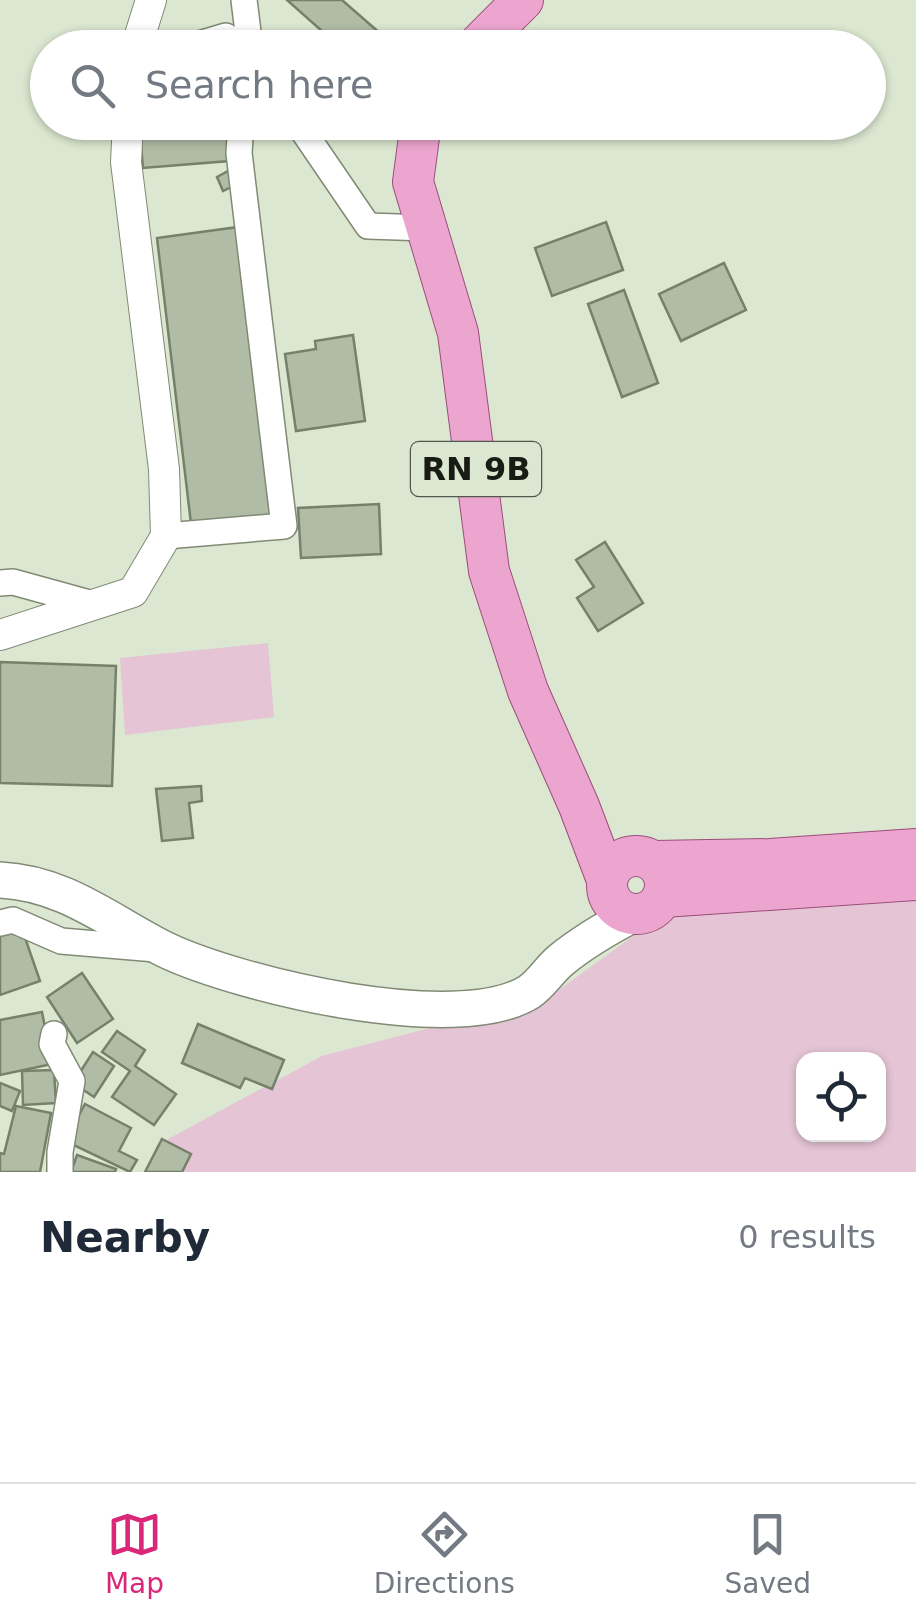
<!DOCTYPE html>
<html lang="en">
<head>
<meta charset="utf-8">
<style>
	body { margin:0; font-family:"DejaVu Sans",sans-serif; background:#f2f2f3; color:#1f2937 }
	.controls { position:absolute; right:30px; bottom:30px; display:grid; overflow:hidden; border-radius:20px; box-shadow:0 2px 8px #0004 }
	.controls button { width:90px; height:90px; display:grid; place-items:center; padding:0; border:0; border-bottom:2px solid #e0e1e3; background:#fff; color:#1f2937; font:50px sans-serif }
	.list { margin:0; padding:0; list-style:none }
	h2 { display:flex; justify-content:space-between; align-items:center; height:130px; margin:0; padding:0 40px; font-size:42px }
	h2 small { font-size:32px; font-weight:400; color:#747a83 }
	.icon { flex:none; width:55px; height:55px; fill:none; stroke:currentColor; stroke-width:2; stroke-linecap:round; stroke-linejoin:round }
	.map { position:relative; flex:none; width:916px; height:1172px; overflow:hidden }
	.search { position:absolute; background:#fff; box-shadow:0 2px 8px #0004; left:30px; right:30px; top:30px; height:110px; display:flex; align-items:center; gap:25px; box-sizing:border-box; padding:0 35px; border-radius:55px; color:#747a83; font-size:38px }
	.sheet { height:310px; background:#fff }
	nav { display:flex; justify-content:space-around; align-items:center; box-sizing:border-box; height:140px; border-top:2px solid #e0e1e3; background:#fff; font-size:28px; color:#747a83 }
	nav a { display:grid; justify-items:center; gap:5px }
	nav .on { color:#db2777 }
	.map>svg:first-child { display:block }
	.green { fill:#e5c5d5; fill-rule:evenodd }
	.building { fill:#b1bca6; stroke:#76806b; stroke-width:2.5 }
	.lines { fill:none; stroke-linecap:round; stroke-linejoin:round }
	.minor-casing { stroke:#808a75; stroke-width:28 }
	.tertiary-casing { stroke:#808a75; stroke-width:32 }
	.secondary-casing { stroke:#808a75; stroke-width:38 }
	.primary-casing { stroke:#9a4e79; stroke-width:42 }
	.minor { stroke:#fff; stroke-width:25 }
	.tertiary { stroke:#fff; stroke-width:30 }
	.secondary { stroke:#fff; stroke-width:35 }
	.primary { stroke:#eca5cf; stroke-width:40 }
	.labels { text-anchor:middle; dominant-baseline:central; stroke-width:8; stroke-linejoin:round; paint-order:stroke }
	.shield { fill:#dbe7d0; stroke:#52594c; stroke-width:2.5 }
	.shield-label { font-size:32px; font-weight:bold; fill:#181c14 }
</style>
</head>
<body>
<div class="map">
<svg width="916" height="1172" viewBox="0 0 916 1172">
	<rect width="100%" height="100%" fill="#dbe7d0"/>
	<g class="green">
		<path d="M268,643L274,717L125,735L120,658Z"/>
		<path d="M916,860V1172H160L168,1139L322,1056L549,997L712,879ZM804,1060H878V1134H804Z"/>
	</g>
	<g class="building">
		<path d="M287,0H342L397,48H341Z"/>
		<path d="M139,122H226L229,161L143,168Z"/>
		<path d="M230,170L237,184L223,191L217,177Z"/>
		<path d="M606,222L623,270L552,296L535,248Z"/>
		<path d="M238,227L273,521L192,532L157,238Z"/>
		<path d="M724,263L746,310L681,341L659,294Z"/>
		<path d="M624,290L658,383L622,397L588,304Z"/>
		<path d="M353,335L365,421L296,431L285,354L316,349L315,341Z"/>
		<path d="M379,504L381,554L301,558L298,508Z"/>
		<path d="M605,542L643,603L598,631L577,598L594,587L576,560Z"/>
		<path d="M0,662L116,666L112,786L0,783Z"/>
		<path d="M201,786L202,801L189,803L193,838L162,841L156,789Z"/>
		<path d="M22,929L40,981L0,995V936Z"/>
		<path d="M82,973L113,1019L77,1043L47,997Z"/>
		<path d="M42,1012L52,1064L0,1075V1020Z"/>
		<path d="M198,1024L284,1060L272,1089L245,1078L240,1088L182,1063Z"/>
		<path d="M117,1031L145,1050L135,1066L176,1094L154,1125L112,1097L130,1071L102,1052Z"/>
		<path d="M93,1052L114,1066L94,1097L73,1083Z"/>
		<path d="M54,1070L56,1103L23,1105L22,1071Z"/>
		<path d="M0,1083L20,1091L12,1111L0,1106Z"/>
		<path d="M85,1104L131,1128L119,1151L137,1160L130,1172L65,1141Z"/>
		<path d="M16,1106L51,1113L40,1172H0V1153L4,1154Z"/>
		<path d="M162,1139L191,1154L182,1172H145Z"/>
		<path d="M77,1155L116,1169L115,1172H71Z"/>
	</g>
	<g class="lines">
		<defs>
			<g id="minor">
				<path d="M244,0L250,48"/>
				<path d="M186,48L226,36L242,48"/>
				<path d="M297,122L368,226L427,228"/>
				<path d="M166,536L284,526L239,153L241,122"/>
				<path d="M0,583L13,582L93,604"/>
				<path d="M0,923L13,920L61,941L156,949"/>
				<path d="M54,1034L52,1044L72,1081L60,1152V1172"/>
			</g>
			<g id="tertiary">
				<path d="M136,48L151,0"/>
				<path d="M0,635L133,592L166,536L164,469L126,162L128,122"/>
			</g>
			<path id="secondary" d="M0,880C65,883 110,922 166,950C240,985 457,1037 529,992C541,984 550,969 561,960C583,942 607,928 632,915"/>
			<g id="primary">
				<path d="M475,48L523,0"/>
				<path d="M421,122L413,182L458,333L489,571L528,691L579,806L607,880"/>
				<circle cx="636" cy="885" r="29"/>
				<path d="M654,861L770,859L916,849"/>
				<path d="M663,897L916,880"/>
			</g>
		</defs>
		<use href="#minor" class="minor-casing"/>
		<use href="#tertiary" class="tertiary-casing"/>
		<use href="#secondary" class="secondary-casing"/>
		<use href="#primary" class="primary-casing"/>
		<use href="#minor" class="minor"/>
		<use href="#tertiary" class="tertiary"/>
		<use href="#secondary" class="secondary"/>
		<use href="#primary" class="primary"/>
	</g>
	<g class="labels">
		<rect class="shield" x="411" y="442" width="130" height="54" rx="8"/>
		<g class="shield-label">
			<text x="476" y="469">RN 9B</text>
		</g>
	</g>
</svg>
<div class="controls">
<button><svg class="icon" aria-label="locate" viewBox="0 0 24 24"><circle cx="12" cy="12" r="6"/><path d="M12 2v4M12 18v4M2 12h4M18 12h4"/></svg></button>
</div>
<div class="search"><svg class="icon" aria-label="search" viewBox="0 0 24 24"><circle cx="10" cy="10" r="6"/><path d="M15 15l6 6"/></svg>Search here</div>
</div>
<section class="sheet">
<h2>Nearby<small>0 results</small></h2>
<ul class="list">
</ul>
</section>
<nav>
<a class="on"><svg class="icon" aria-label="map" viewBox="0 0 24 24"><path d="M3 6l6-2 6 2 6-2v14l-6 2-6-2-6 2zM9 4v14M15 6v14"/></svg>Map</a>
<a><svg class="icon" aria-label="directions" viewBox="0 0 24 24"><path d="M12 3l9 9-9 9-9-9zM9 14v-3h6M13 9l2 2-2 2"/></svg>Directions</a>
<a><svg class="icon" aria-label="saved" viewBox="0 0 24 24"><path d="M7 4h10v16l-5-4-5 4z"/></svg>Saved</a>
</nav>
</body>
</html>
